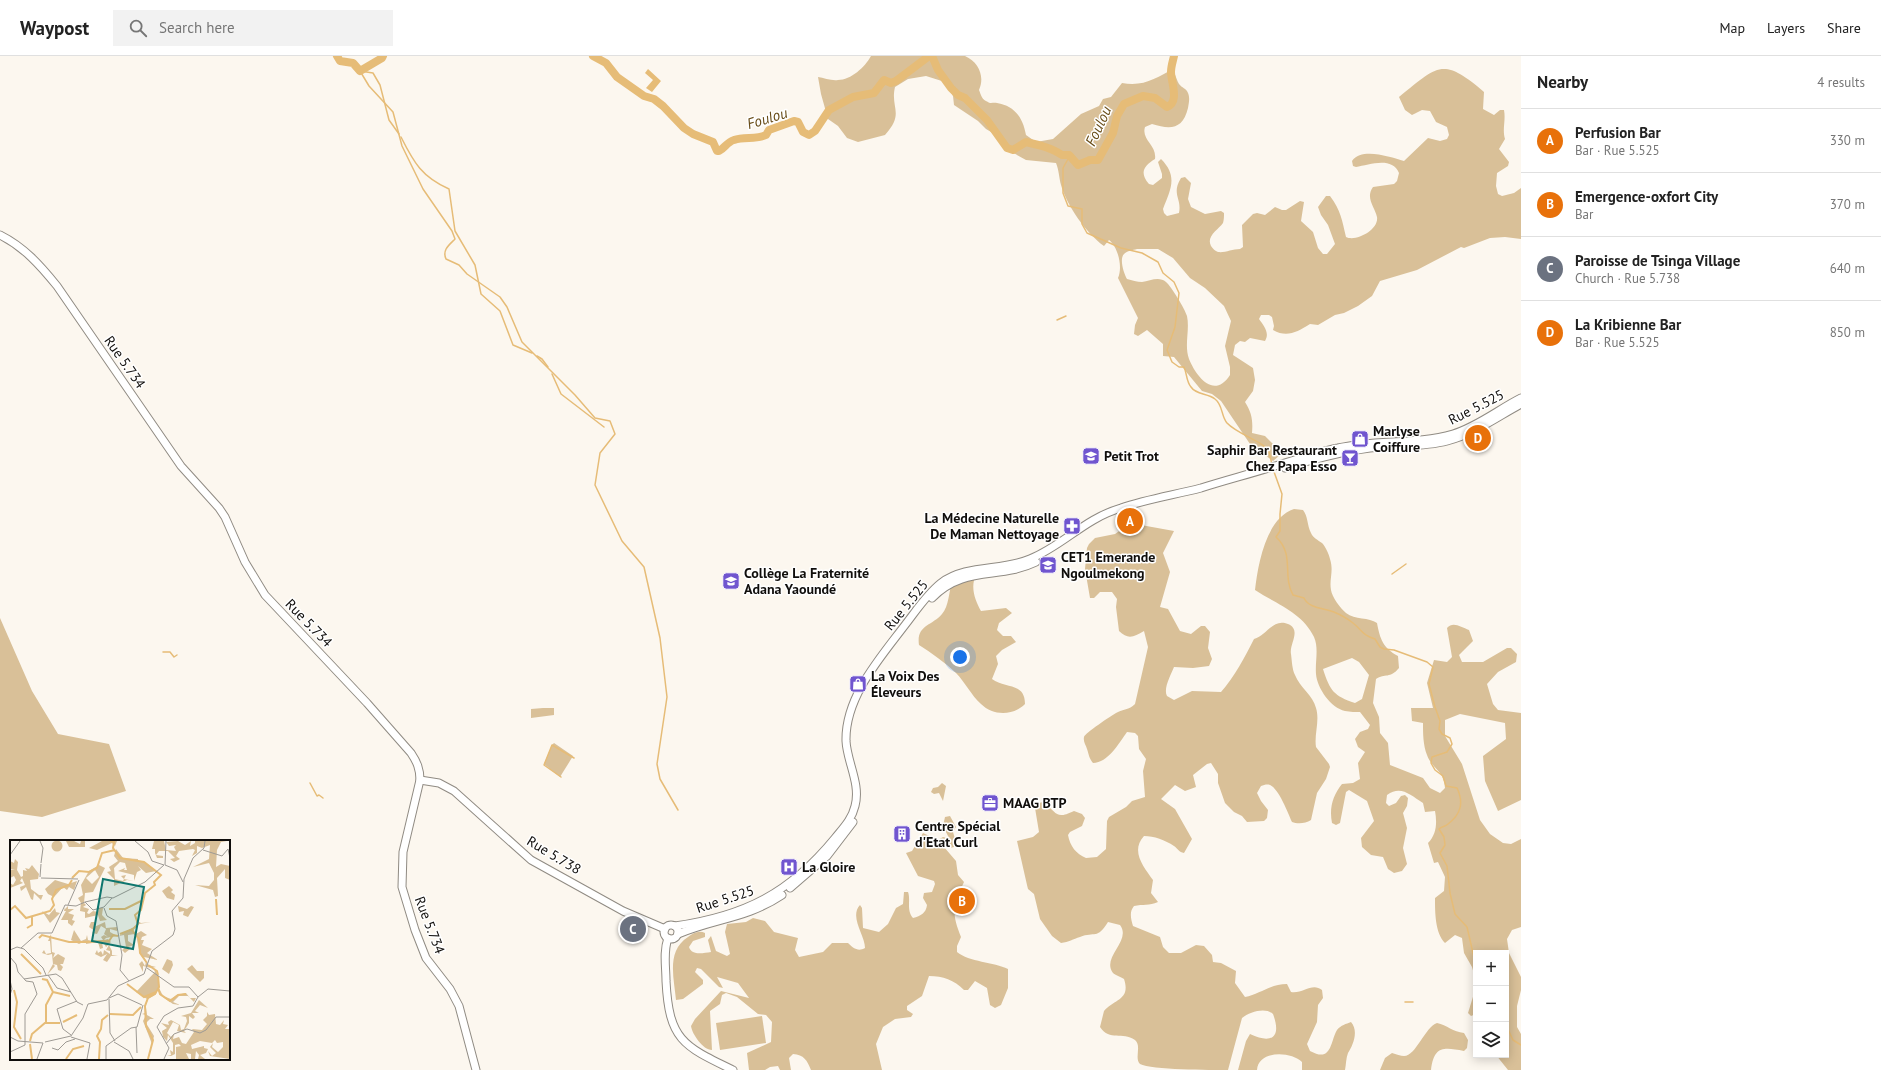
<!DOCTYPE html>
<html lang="en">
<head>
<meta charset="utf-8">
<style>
	body { margin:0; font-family:"PT Sans",sans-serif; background:#f2f2f2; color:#222 }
	.controls { position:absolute; right:12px; bottom:12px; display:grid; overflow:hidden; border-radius:0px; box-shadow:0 2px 10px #0003 }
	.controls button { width:36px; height:36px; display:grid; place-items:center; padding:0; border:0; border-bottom:1px solid #e0e0e0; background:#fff; color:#222; font:20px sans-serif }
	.you { position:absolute; left:960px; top:601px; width:14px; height:14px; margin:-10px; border:3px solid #fff; border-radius:50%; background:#1a73e8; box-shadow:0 0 0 6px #1a73e833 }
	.badge { display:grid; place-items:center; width:26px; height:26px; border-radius:50%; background:#0b8043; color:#fff; font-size:13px; font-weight:700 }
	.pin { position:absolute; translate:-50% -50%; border:2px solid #fff; box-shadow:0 1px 4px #0006 }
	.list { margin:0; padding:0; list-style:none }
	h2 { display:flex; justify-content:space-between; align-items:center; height:52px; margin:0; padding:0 16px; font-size:17px }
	h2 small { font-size:13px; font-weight:400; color:#767676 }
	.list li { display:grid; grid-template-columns:26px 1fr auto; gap:12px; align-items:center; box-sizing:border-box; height:64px; padding:0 16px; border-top:1px solid #e0e0e0 }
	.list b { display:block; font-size:15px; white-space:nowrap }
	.list p { margin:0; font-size:13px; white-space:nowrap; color:#767676 }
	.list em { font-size:13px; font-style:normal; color:#767676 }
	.icon { flex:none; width:22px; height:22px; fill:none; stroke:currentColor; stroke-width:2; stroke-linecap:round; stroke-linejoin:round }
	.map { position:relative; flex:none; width:1521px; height:1014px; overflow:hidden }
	header { display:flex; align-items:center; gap:24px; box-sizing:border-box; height:56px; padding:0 20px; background:#fff; border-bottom:1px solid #e0e0e0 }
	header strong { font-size:19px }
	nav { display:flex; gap:22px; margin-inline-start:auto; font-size:14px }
	.search { width:280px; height:36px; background:#f2f2f2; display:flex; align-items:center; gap:10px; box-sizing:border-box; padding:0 14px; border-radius:0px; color:#767676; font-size:15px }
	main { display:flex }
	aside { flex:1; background:#fff }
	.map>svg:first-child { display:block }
	.green { fill:#d9c098; fill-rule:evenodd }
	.water { fill:#e6bc77 }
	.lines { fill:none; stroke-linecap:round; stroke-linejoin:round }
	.stream { stroke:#e6bc77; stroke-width:1.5 }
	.river { stroke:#e6bc77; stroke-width:8 }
	.minor-casing { stroke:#908b83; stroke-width:9 }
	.minor { stroke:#fff; stroke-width:7 }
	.labels { text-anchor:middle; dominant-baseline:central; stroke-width:3; stroke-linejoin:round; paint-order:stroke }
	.street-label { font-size:14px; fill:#100e0c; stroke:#fff }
	.poi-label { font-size:14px; font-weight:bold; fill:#100e0c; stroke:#fff; text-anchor:start }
	.water-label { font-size:15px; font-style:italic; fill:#684c17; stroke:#fff }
	.inset-river { fill:none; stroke:#e6bc77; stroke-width:2 }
	.inset-road { fill:none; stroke:#9e9a94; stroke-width:1 }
	.view { fill:#0f766e; fill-opacity:0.15; stroke:#0f766e; stroke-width:2 }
	.inset-edge { fill:none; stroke:#100e0c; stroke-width:2 }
</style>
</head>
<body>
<header>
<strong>Waypost</strong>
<div class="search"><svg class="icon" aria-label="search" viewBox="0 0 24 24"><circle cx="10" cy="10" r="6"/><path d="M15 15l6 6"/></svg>Search here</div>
<nav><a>Map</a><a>Layers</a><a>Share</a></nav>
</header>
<main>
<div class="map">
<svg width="1521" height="1014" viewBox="0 0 1521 1014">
	<rect width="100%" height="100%" fill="#fcf7ef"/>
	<g class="green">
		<path d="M871,0H965C979,6 985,21 979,34C981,39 982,44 988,46C990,48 994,46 997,47C1015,50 1023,62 1026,79L1036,86L1053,83L1081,58L1099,50L1103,43L1111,41L1122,27C1144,31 1156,22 1175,12L1174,17C1176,20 1177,25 1179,28C1182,32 1186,32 1188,37C1190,42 1189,46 1188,52C1183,73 1171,74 1152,68L1145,71C1141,84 1157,89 1155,103C1144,110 1139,116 1149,128L1153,129L1162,122V118L1158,106L1161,103C1178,120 1171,133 1163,153L1164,157L1167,160L1179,157C1182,142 1171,138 1181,122L1185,121L1191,127L1188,143L1191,151L1205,158L1221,155L1224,157C1224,160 1224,164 1223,167C1218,174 1206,180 1211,190C1213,193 1215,195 1218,196C1225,197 1232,193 1240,193L1243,191L1242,169L1253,158L1257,157L1265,159L1275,151L1282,154H1286L1300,145L1304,146L1301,165L1313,176L1318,192L1323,198H1327L1335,188L1328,169L1321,159L1318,151L1326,140H1330C1341,155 1342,164 1346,181C1356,186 1379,174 1377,161C1375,151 1365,142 1373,131L1394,128L1397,125L1399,117C1392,100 1369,109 1356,111L1353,110L1352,105C1362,91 1390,101 1404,105L1428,82L1440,85L1447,83L1449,79L1447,71L1436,66L1430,55L1422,54L1412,59L1405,54L1399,41C1438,10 1442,0 1484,36L1483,53L1494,59L1500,54H1504C1506,65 1502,73 1505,83L1499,93L1509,106L1508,110L1497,117L1496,130L1498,138L1502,140L1514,137L1521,132V183L1505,181L1490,182L1464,192L1461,191L1417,214L1380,225L1372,240L1358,250L1344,257L1335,259L1318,269L1310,268C1297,276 1287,282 1273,274L1274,270L1272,261L1269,259H1261L1259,263C1264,270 1270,277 1265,285L1250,282L1245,286L1240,285L1235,289L1233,299L1253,312L1255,324L1253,335L1245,346C1252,357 1253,365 1252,377L1265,380L1276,391L1279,400L1273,405L1250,388L1221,345L1212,338L1202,335L1174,301L1163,300V288L1147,274L1138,280L1134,278L1135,269L1138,262L1118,222C1123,211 1118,191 1109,184L1104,190C1086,177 1067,150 1061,129C1059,122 1059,114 1056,107L1026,104L1010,95L1005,91L1003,83L986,73L978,65L954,49L953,40L945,26L926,20L908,23L895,31C890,52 905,57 885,79L858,86L847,82L838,70L828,63L821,38L818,21C824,22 832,25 838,24C851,24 865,11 871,0ZM1137,193H1158L1173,202L1190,222L1205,232L1224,250L1231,265L1225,290L1230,311V319C1214,344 1196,320 1189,303C1184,289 1190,274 1187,260C1185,253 1171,230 1166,226C1159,220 1150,225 1142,226C1137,226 1132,224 1127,223C1124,218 1119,203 1124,198C1127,195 1133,194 1137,193Z"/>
		<path d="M1294,453L1303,454C1308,460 1307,469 1311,477C1313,482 1318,484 1322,487C1325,490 1329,498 1330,503C1334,515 1329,523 1331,534C1332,541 1340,552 1346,557C1355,564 1369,561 1377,567C1380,583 1383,592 1398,600L1399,612C1390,623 1385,617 1376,623L1373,647L1379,661L1380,677L1388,687L1390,709L1423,722L1430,732L1440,737L1445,732C1444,714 1432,713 1427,699C1423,689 1423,677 1423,667L1412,665L1411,652H1433L1427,627L1434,604L1447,606L1452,601L1447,572C1453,565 1461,571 1469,574L1473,585L1459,599L1462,606H1483L1507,592H1511L1517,598L1516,606L1498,616L1487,628L1493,648L1498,654L1521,657V744L1498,755L1485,725L1483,700L1506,683L1505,667L1460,658L1445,664V680L1462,708L1480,764L1490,778L1503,787L1511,788L1521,783V871L1512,874L1507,883L1509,897L1521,921V934L1517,950V971L1521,978V1014H1508L1496,999H1506V897H1476V925L1472,911L1464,897L1462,882L1455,879L1445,887C1435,877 1435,856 1435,842L1444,835L1445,821L1438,806L1434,807L1428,787C1437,778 1437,766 1435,755L1425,756L1423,747C1410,739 1401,729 1387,739L1386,747L1389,750L1396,747L1401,740L1405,739L1408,742L1407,750L1403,757L1407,772L1403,792L1407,808L1402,815L1394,817L1388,813L1383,801L1371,799L1362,791L1361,782L1374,765L1367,745L1349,734L1346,736L1340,767L1336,769L1332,767C1329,752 1333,739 1342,728L1353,727L1360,723L1358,707L1365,696L1358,691L1355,683L1360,676L1368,673L1370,669L1360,656C1356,656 1350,656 1345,655C1331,652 1317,632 1316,618C1315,606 1319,592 1314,581C1302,556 1276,548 1255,534C1258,508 1266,462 1294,453ZM1352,602L1359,606L1369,619L1362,643L1355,647C1334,640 1330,635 1323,613Z"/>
		<path d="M1141,469L1174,475L1163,497L1170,516L1160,551L1168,553L1180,575L1191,578L1201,570H1205L1210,576L1208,592L1212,603L1209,610L1193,612L1174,611C1171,619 1163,632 1167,640L1174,644L1192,635L1221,636C1234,621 1245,601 1254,583C1267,579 1273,562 1288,568C1302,574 1289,588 1291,598C1292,605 1292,613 1295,619C1300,632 1313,639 1316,652C1320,665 1314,678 1316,691L1329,708L1330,711L1326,723L1317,737L1311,764C1305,768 1297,768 1292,766C1288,757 1279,733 1270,729C1267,728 1264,729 1261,730L1257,737L1261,745L1268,754L1267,762L1264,765L1247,766L1242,760L1234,756L1225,747L1218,727V718L1211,707L1207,708L1193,719L1196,731L1185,735L1175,729L1161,743L1175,753L1192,783L1184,797C1179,796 1178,793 1174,790C1165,784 1154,780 1144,780C1130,795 1144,811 1153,824L1151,837L1158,846C1149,850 1143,848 1134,850C1129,856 1131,863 1133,870L1160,881L1163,891L1169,897H1181L1196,889L1204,890L1212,899L1213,906L1221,907L1236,915L1235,927L1245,941C1260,938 1270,928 1287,928L1291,936C1303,938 1312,926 1322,934L1323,942L1318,949L1317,966L1307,988L1310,995C1332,1007 1330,986 1337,974C1341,969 1346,968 1351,966C1359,975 1353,989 1348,997C1346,1002 1346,1009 1345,1014H1302V1006C1291,995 1258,994 1257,1014H1238L1246,985L1250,978C1271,988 1282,982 1273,958C1265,951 1250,956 1242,962L1228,1014C1211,1014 1151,1014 1140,1008C1134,1002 1142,990 1135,984C1122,975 1110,986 1100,971L1104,955C1114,943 1131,944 1124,923C1121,921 1115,919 1113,917C1101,901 1132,885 1120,869L1108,866C1097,884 1095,875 1080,881C1073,883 1069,886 1061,887L1052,880L1040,863L1034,838L1028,833L1027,829L1017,785L1033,781L1039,776L1035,752V748L1043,746C1058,757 1055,764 1074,755L1082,758L1085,762L1082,770L1070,776L1068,779C1070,790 1076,798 1086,802L1097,801L1106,793L1107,765L1109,761L1126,751L1132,745L1145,741L1143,715L1146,703L1139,693L1138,680L1135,677L1127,676C1119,687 1108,707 1093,707C1089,702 1089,699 1087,693C1086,689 1083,686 1084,681C1085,677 1111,660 1116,657C1123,653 1129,654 1135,648L1148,591L1144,575C1134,581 1128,584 1119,575L1116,551L1117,543L1112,536H1100L1094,542H1090L1085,513L1087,492L1089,488L1095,482L1115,478L1122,473Z"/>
		<path d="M976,519C970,531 975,544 981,555L1006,552L1012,557L999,567L997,574L1003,580H1011L1016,586L1002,594L996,600L998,608L992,623C1005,633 1025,626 1025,648C1013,660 993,660 981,648C971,639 965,626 956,617C944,606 932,597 919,589C916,569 932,570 942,558C949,550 949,535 952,525Z"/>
		<path d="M0,562L32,635L58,678L109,688L126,735L42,761L0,755Z"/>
		<path d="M543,652H554V659L531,662V653Z"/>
		<path d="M554,687L573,700L560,721L544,708L552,689Z"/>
		<path d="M942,727L946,730L943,745L939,737L934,738L931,736L933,732L938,731Z"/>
		<path d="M950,760L956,771L953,776L956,786L954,791L950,792L947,790L950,784L943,770L945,761Z"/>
		<path d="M923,777L938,784L943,781L947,782L944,791L956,805L958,819L964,826C953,850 951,856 961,881L957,890V896C969,906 994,906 1008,913V932L1001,949L995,952L990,949L987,932L975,925L968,934H964C954,924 943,920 929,920L922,940L907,950V954L913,958L911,961L895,963L883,971L876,988L882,1014H811C807,1004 804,999 793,998L789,1002L791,1014H780L778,1010L770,1011L765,1014H749L747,997L771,986L772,966L766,959L758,958L737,941L726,937L722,939L720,948L710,955L712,994C703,994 692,978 691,970L695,963L721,935L749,942L738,927L717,921L723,932L719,931L701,913L697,912L695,916L703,924V928L683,943L676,944C674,922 666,895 688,881C693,877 699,874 705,877V881L693,885L689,891C692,900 703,897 711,896L708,884L711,880L716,895L727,900L730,898L725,876L727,868L746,866L753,862L765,865L774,876L798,882L795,894L799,901L823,896L832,887H848C853,892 858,896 865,892C865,879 849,861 860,849L862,852L863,872L879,876L888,868L896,852L903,848L904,836H908C911,844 906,854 913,862C921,860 926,857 927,849L923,842L924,837L932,836L935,828L934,825L918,820L906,797L912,795Z"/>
		<path d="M1476,931V958L1471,960L1468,957Z"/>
		<path d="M762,960L766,987L720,994L716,967Z"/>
		<path d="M1437,967C1447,969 1453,976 1464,977L1468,984L1467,992L1464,995C1443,991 1434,990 1431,1014H1380L1385,1002L1392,997C1396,998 1401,1000 1404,1000C1416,1000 1425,971 1437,967Z"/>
	</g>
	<path class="water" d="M648,13L661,25L652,36L646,32L653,24L645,17Z"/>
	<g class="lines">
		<g class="stream">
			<path d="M360,15L369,30L393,56L402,90L423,133L452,175L455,183C449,189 442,194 446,203L459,209L467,218L500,241L507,251L522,286L575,339L595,362L610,365L615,378L600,397L595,429L622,485L644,511L660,582L667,641L657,708L660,723L678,754"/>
			<path d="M360,15L373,17L380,29L389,64L399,78"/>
			<path d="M401,81C414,107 422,121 449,133L455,175L475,209L481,238L500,255L513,289L532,297"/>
			<path d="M1066,99L1068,103L1063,112V137L1068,150L1082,153V168L1087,177L1121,192L1142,197L1158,206L1163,217L1174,226L1179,237L1175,271L1167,294L1172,306L1179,311H1184C1187,317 1186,325 1191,331C1196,339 1208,337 1215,343C1223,349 1221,360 1227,367C1237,378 1264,386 1268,394C1270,398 1271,404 1272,409"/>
			<path d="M1057,264L1066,260"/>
			<path d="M537,300L542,303L548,311"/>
			<path d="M552,318L561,338L604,371"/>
			<path d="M1273,413L1282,438L1280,458V475L1276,481C1295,498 1282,520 1293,539L1304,542C1309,553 1325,552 1334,556C1341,559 1348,563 1353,567C1363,575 1362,579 1375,583L1380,591L1384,593L1394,594L1427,606L1433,611L1429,628L1435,651L1440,665L1439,673L1442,678L1450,682L1452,688L1447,696L1432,701L1431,707L1435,714L1443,720L1446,730L1457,732C1464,747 1461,758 1448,768C1445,771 1442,770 1439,773L1444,781L1445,789L1440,797L1447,810L1450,837L1455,858L1467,871L1476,910"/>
			<path d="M1392,518L1406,508"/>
			<path d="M163,596H170L174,601L177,599"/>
			<path d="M561,721L544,709L552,689L574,702"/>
			<path d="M310,727L317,740L319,739L323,742"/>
			<path d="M1405,946H1413"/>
			<path d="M1506,969L1513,984L1521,989"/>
		</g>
		<g class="river">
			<path d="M337,0L340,5L353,7L360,15L382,2L383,0"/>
			<path d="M593,0L606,7L617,21L644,40L654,43L663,50L684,72L693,78L713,86L717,95H719C725,92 727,86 734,84C744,80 756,84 766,79L769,74L794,65L798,66L803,76L809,79L815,75L829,54L853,41L874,37L884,24L891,27L896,25L929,0"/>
			<path d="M932,0L938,14L951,32L958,39L965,42L987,64L1007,92L1013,94L1026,86C1039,89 1052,92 1062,99H1069L1078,109L1090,104H1098L1113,77L1117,60L1124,48L1143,40L1155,42L1167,51C1180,46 1171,26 1171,16C1171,10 1173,5 1174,0"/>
		</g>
		<defs>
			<g id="minor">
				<path d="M0,179C24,191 40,209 57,230L181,410L219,452L225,461L245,506L265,539L367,647L411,697C417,706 420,713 420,724L403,796L402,831L415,874L426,902L450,933L459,950L476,1014"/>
				<path d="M1285,412C1317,402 1347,394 1380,391C1403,389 1425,391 1447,385C1474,378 1497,361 1521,348"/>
				<path d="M932,542C964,509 999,524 1036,506"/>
				<path d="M420,724L439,727L454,735L531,804L623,855L665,873"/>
				<path d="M790,832L827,800L853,766"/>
				<circle cx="671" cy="876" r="7"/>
				<path d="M675,870C745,860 790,837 835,782C843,772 852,763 855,750C861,728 847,706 846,685C845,641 880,602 905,569C916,555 926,539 941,527C966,508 1002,515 1030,503C1064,489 1084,463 1121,452C1147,443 1174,439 1201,432C1226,424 1250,418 1275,410C1296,404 1317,396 1338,392C1376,383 1416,389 1453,378C1477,371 1499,353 1521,342"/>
				<path d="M678,878C716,862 746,863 782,839"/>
				<path d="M668,882C663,896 666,911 666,925C669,984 683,990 733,1014"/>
			</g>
		</defs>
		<use href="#minor" class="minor-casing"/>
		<use href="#minor" class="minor"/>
	</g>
	<defs>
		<symbol id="shop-square" viewBox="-11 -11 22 22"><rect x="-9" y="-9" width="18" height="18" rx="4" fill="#7055cf" stroke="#fff"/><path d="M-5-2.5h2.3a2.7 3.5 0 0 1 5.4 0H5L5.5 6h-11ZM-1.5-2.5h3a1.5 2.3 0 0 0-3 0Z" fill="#fff"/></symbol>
		<symbol id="school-square" viewBox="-11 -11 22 22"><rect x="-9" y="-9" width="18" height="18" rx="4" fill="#7055cf" stroke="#fff"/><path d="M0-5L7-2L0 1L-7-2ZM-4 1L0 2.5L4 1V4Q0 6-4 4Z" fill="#fff"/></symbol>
		<symbol id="bar-square" viewBox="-11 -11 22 22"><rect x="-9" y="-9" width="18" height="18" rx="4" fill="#7055cf" stroke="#fff"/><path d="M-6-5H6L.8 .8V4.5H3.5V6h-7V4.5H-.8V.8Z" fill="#fff"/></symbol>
		<symbol id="pharmacy-square" viewBox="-11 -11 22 22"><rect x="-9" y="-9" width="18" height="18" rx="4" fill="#7055cf" stroke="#fff"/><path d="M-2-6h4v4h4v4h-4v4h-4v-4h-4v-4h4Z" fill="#fff"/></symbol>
		<symbol id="office-square" viewBox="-11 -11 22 22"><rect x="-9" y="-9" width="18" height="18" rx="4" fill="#7055cf" stroke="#fff"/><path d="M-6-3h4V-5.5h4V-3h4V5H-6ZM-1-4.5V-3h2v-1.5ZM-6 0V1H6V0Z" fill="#fff"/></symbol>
		<symbol id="building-square" viewBox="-11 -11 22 22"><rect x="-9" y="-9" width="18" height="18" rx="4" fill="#7055cf" stroke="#fff"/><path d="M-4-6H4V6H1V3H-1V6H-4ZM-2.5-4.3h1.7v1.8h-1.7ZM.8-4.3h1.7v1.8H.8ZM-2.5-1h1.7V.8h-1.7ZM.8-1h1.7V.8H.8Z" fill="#fff"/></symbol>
		<symbol id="hospital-square" viewBox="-11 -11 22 22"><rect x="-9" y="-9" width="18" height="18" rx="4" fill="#7055cf" stroke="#fff"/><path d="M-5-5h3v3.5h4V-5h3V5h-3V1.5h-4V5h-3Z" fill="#fff"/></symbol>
	</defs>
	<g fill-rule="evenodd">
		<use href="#shop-square" x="1350" y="373" width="20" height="20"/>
		<use href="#school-square" x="1081" y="390" width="20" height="20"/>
		<use href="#bar-square" x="1340" y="392" width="20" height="20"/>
		<use href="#pharmacy-square" x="1062" y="460" width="20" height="20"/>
		<use href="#school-square" x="1038" y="499" width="20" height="20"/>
		<use href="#school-square" x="721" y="515" width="20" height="20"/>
		<use href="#shop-square" x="848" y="618" width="20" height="20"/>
		<use href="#office-square" x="980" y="737" width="20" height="20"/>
		<use href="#building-square" x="892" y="768" width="20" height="20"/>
		<use href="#hospital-square" x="779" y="801" width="20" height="20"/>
	</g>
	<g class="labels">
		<g class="street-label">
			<text transform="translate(125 306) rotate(55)">Rue 5.734</text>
			<text transform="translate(1476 351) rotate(-27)">Rue 5.525</text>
			<text transform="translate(906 549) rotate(-51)">Rue 5.525</text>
			<text transform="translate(309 567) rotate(46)">Rue 5.734</text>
			<text transform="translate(554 799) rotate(31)">Rue 5.738</text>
			<text transform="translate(725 843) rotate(-18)">Rue 5.525</text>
			<text transform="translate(430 869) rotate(69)">Rue 5.734</text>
		</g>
		<g class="poi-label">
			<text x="1373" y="375">Marlyse<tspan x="1373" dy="16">Coiffure</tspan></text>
			<text x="1337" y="394" text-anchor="end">Saphir Bar Restaurant<tspan x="1337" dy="16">Chez Papa Esso</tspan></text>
			<text x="1104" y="400">Petit Trot</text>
			<text x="1059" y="462" text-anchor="end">La Médecine Naturelle<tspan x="1059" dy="16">De Maman Nettoyage</tspan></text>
			<text x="1061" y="501">CET1 Emerande<tspan x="1061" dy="16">Ngoulmekong</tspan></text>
			<text x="744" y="517">Collège La Fraternité<tspan x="744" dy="16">Adana Yaoundé</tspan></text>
			<text x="871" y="620">La Voix Des<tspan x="871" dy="16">Éleveurs</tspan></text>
			<text x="1003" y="747">MAAG BTP</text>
			<text x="915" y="770">Centre Spécial<tspan x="915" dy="16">d'Etat Curl</tspan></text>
			<text x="802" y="811">La Gloire</text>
		</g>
		<g class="water-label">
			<text transform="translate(767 62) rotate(-17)">Foulou</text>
			<text transform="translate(1098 70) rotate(-65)">Foulou</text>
		</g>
	</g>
	<g transform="translate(10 784)">
		<rect width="220" height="220" fill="#fcf7ef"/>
		<path d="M41.5 6a5.5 5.5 0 1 1 11 0a5.5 5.5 0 1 1-11 0ZM56,1H64L70,4L71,1H75V7H59ZM92,1H107L105,6L102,3L87,10L79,8ZM144,1H154L156,10L166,11L164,7L166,5L159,6L156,2L168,1L175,5L181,1L180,6L185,3V1H217L211,2L207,10L206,27L211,24L220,26V40L215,38V29L207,38L208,56L205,57L203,50L185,45L199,46L204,40V33L199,23L183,27L199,19L200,5L192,8L187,6V13L182,16L185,10L183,9L169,11L166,16L170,19L164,22L160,19L165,18L158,11H149L146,15L153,16V18H147L145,13V9H142ZM106,9L113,18L128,19V21L135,22L146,31L136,33L128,26L131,30L127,32L124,41L117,40L104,46V39L97,32L101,31L99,27L108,21L104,16ZM110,22L115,23L117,30H114L115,28L108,31L124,35V41L114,39L116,35L111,36L114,39L113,41L105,39L104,28ZM5,19L8,22L7,30L11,37L13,36V30L17,31L15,28L19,29L22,25L29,34L28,39L20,40L21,49L29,55H33L31,60L24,53L23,60L21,59L16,47L11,51L10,47L15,45L12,38L10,41L13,43L0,48V43L3,45L6,40L4,36L0,38V30H5L0,29V21L4,23ZM89,25L95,28L83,52L75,53L74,63L76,65L73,67L79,69L77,73L79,74L83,71L88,72L89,68H93L92,75L97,80L90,81L88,75L75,78V72L70,71L71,63L68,58L73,55L71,45L79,31ZM85,30L89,37L82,44L76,38ZM45,40L58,44L67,41L64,50L59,47L57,50L53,47L44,57L38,54L35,49ZM159,46L163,50L161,52L165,55L164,60L157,58L152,51ZM58,66V69H64L58,73L64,75L62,80L65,81L62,86L58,83V80H51L56,71H54L55,67V69ZM168,66L177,69L181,66L184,67L178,77L173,75L174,71L169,72ZM45,68L46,72L50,73L40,83L32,71L39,75ZM126,80L131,83L141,82L129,84L123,88L125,94L118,95V101L124,105L118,107L120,109L115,113L112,110L116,107L114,95L109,96L127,85ZM81,82H85L84,87L95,82L96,88L107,87V91L100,89V92L107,96L96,98L94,100L98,99L101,102L96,107L93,102L97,101L92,102L93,108L90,109L88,102L76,104V102H73L67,105L69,104L61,100L64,90L71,101L76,99L77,95L78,100L82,101L93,100L91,97L94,95L98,97L94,94L96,89L91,86L87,94L82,93L85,91L79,87ZM131,91L137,95L132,97L131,100H134L132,105L142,109L137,113L148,120L134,117L138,125L146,127L141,128L133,126V132L129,124L132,121L135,126L136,122L130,114L127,100L126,94ZM41,94L42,112L45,113L43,118L48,114L55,118L53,124H50L53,127L51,131L48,130L47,125L43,124L45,126L37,135L43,124L42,114L38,115L32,113L34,110L36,114L41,113L40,101H38ZM99,105L102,111V115L108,116H101L97,122L93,120L97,114L91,117L85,114L87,110L88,113L91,111L93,115L94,110L100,114V111L96,110ZM157,119L162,121L163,125L159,134L152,129ZM182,125L187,131H194V138L190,142L177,129ZM144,130L146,131L149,137V148L153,156L161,159L167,155L176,153L180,158H186L184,162L178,156H169L163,162L170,165L163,164L150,155L148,148L146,154L138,159L136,165L137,159L126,152L145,132ZM189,160L198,168L190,165L185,171L189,173H182L185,177L183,179L179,176V183L174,191L176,193L167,191L169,185L163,182L157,193L161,197L164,194L163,199L169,197L172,203L176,204L184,192L182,189L192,190L197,184L193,180L197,176V172L199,175L205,174L206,184L210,185L214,180L213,184L218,185L215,189H220V219L200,216L198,211L202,216L206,213L200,207L203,203L202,207L208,212L213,207V202L207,203L205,200L202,203L190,201L181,205L182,209L194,206V208L198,209L196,213L190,215L195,219H188L189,215L186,211L185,219H181V214L176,213L179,219H166V207L171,206L169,204L165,205V214L161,216H157L161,215L160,210L163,212V203L158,195L157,201L153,197L152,191L157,188L151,183L159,185L158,182L161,180L170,185L171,190L174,189L177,181L176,177L171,176L181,173ZM135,166L136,168L137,175L144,179H140L136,183L144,196L142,204L133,181L136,175L132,174L135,173Z" fill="#d9c098" fill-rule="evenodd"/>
		<path class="inset-river" d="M100,1L104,2L103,8L110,18L134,22L151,35L144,42L145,45L135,53L131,70L125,75L128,84L122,90L129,99L130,113L137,123M62,38L69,31L79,32L87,28L92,13L105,10M206,59L207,75M99,69H115L131,61M0,70L5,66L16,78L40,71L44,65L42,59L46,50L59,45L62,40M17,88L22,85V76M110,94L123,89M29,98L32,95L59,102H76L99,101L103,95L108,96M11,114L31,134M138,125L147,131L148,135M32,139L37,140L43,152M117,144L134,157L146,152M148,148L150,154L160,161L168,155L176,154M4,150L7,162L4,187L11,199M43,152L60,156M100,174L123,175L131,167M53,182L67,175M36,183H50M20,201L22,194L36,182V165L43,152M20,204L22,219M56,219L63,209L74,206M89,219L90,202L87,196L91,189L92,180L98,175M138,219L143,200L136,186L135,166L138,158L145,154L149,147L148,136"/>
		<path class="inset-road" d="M30,1L33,8L31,23M125,1L138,12L142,21L154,25M156,1L155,25L167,30L173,42M193,10L212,16L218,9L220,18M0,15L10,1M30,37L31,24M31,38L68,39M75,62L97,57L103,58L135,42L154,25M58,65L69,40M94,67L102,58M94,68L97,76L106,81L112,115L110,130L119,141M11,108L28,93H42L55,65L66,66L75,62L83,70L94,67M0,110L7,107L14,109L33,128L36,135M0,117L6,124L8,132L16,141L23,142L27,154L15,174V205L0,212M137,128L164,147H179L188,157M38,135L47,148L61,152M14,139L46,134L52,138L67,162L73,165M0,140L2,149L0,155M99,158L108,154L132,165M99,159L100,193L105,201M126,187L127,213M127,187L133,165M61,195L53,189L47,169L67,161M61,196L73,178L78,164L97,160L108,146L134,134L142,111L163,95L165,89L162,71L173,58L174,39L183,18L194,8L195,1M0,197L8,201L33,203L27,219M61,197L80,203L77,219M35,202L61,196M104,202L119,211L123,219M156,204L164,194L177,189L190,193L196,190L206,177H220M42,208L48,210L56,202L65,199M96,219V206L121,188L127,187M154,219L159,208L147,187L154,176L168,168L183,166L188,157L198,149L220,151"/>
		<path class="view" d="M93,39L134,47L123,109L82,101Z"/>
		<rect width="220" height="220" class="inset-edge"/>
	</g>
</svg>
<div class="controls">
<button>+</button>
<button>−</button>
<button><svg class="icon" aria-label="layers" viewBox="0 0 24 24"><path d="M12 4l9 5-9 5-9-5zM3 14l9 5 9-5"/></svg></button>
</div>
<div class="you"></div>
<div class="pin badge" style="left:1130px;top:465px;background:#e8710a">A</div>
<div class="pin badge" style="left:962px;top:845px;background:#e8710a">B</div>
<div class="pin badge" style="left:633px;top:873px;background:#6b7280">C</div>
<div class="pin badge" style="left:1478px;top:382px;background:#e8710a">D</div>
</div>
<aside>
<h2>Nearby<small>4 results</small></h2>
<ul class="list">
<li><span class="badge" style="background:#e8710a">A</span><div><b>Perfusion Bar</b><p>Bar · Rue 5.525</p></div><em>330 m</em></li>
<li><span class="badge" style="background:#e8710a">B</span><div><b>Emergence-oxfort City</b><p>Bar</p></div><em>370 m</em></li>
<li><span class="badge" style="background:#6b7280">C</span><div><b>Paroisse de Tsinga Village</b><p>Church · Rue 5.738</p></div><em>640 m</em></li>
<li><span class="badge" style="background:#e8710a">D</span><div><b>La Kribienne Bar</b><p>Bar · Rue 5.525</p></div><em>850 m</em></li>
</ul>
</aside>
</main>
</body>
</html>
